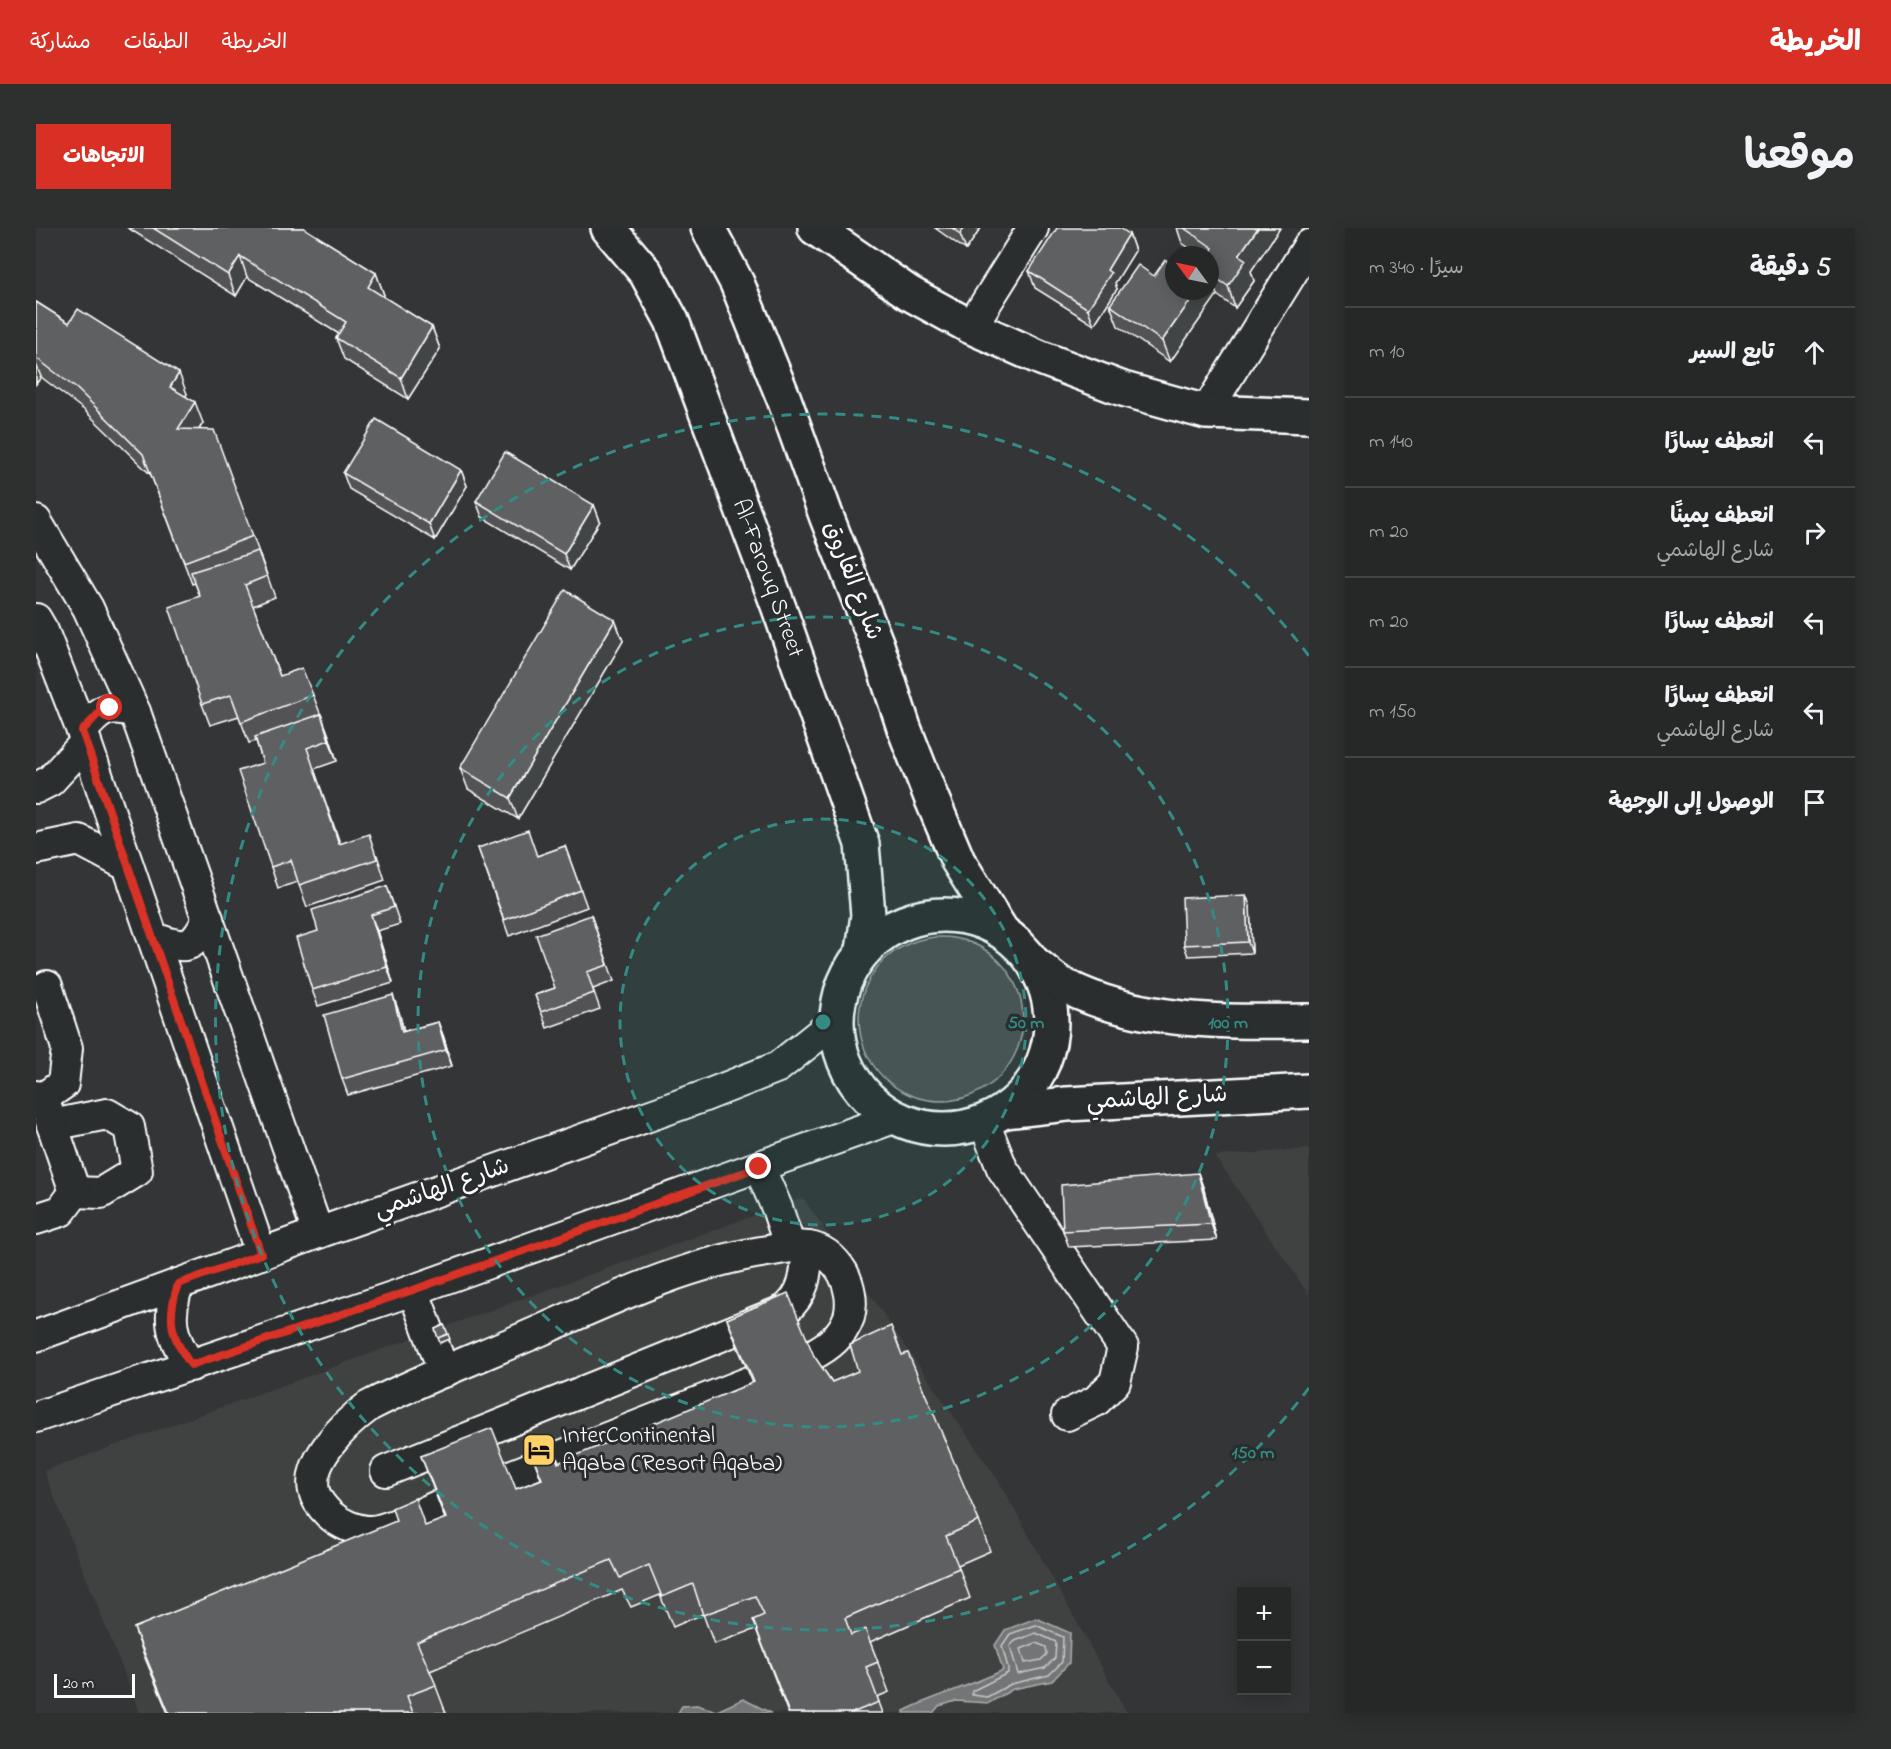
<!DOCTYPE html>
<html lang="ar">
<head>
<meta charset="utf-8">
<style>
	body { margin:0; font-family:"Indie Flower","Playpen Sans Arabic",sans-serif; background:#2e3030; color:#f1f3f6; direction:rtl }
	.controls { position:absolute; right:18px; bottom:18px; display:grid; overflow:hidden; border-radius:0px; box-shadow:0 3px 15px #0003 }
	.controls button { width:54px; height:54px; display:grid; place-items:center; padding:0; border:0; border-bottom:2px solid #424445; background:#262828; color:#f1f3f6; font:30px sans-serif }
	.compass { position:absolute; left:1129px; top:18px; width:54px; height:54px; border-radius:50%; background:#262828; box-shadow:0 3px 15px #0003; rotate:303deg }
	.scale { position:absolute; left:18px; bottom:15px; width:81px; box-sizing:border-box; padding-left:6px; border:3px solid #fff; border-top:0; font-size:16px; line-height:21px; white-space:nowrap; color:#fff; -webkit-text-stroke:4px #2a2d2e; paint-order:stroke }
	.stop { position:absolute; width:18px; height:18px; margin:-14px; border:4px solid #d93025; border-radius:50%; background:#fff }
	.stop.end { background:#d93025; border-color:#fff; box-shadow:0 2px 6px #0008 }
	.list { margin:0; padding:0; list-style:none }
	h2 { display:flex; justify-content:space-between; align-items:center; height:78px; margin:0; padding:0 24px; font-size:26px }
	h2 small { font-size:20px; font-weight:400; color:#a4a6a8 }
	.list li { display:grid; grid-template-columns:39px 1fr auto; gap:18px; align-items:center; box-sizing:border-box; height:90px; padding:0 24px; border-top:2px solid #424445 }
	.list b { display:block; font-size:22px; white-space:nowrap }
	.list p { margin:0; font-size:20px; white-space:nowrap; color:#a4a6a8 }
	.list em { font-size:20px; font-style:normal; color:#a4a6a8 }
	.icon { flex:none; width:33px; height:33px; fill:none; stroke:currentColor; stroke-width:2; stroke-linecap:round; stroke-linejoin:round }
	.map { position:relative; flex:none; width:1273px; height:1485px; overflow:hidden; direction:ltr; border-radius:0px }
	header { display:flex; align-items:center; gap:36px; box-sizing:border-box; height:84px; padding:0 30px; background:#d93025; color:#fff }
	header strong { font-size:28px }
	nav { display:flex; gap:33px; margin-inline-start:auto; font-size:21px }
	.intro { display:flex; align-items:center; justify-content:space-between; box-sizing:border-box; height:144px; padding:0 36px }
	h1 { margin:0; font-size:42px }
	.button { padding:15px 27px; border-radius:0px; background:#d93025; color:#fff; font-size:21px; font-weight:700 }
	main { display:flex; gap:36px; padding:0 36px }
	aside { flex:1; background:#262828; border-radius:0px; box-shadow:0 3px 15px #0003 }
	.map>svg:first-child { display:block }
	.built { fill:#404243 }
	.green { fill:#4c4f50; stroke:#a6a7a8; stroke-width:1.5 }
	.water { fill:#737576; stroke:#abacad; stroke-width:1.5 }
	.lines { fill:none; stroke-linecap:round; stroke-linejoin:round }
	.shore { stroke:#c7c8c8; stroke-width:1.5 }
	.minor-casing { stroke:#fff; stroke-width:34 }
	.major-casing { stroke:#fff; stroke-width:38 }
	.minor { stroke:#2a2d2e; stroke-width:30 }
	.major { stroke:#2a2d2e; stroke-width:33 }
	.wall { fill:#525354; stroke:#fff; stroke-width:1.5 }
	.shaded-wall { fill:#424445; stroke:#fff; stroke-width:1.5 }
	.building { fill:#5f6162; stroke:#fff; stroke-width:1.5 }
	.route { stroke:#d93025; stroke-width:8 }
	.ring { fill:none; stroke:#338b84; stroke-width:3; stroke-dasharray:10 8 }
	.labels { text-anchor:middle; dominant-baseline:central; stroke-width:6; stroke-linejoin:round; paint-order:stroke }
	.street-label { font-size:24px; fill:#fff; stroke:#2a2d2e }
	.poi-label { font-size:24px; fill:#fff; stroke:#2a2d2e; text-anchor:start }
	.centre { fill:#338b84; stroke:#2a2d2e; stroke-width:3 }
	.ring-label { font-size:18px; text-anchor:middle; font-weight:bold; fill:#338b84; stroke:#2a2d2e; stroke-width:6; stroke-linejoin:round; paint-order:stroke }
</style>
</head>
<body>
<header>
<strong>الخريطة</strong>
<nav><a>الخريطة</a><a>الطبقات</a><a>مشاركة</a></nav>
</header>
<div class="intro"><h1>موقعنا</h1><a class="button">الاتجاهات</a></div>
<main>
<aside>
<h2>5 دقيقة<small>سيرًا · 340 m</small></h2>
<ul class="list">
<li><svg class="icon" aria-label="ahead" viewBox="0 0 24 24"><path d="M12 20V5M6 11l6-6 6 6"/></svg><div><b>تابع السير</b></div><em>10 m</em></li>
<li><svg class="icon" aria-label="left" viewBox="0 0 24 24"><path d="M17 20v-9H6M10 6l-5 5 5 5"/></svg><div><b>انعطف يسارًا</b></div><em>140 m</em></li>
<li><svg class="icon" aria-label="right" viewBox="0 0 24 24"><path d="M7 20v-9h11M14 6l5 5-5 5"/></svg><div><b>انعطف يمينًا</b><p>شارع الهاشمي</p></div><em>20 m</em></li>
<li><svg class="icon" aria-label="left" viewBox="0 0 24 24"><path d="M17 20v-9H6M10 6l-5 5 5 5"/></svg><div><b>انعطف يسارًا</b></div><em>20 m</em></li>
<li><svg class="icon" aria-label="left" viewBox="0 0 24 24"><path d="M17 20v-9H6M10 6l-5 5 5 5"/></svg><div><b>انعطف يسارًا</b><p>شارع الهاشمي</p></div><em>150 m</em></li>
<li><svg class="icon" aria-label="arrive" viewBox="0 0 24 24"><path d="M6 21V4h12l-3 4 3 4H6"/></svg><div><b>الوصول إلى الوجهة</b></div></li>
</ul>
</aside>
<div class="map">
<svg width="1273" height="1485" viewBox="0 0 1273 1485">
	<rect width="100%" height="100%" fill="#333536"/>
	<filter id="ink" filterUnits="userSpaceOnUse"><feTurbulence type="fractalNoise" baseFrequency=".0167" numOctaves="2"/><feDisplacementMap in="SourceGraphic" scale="12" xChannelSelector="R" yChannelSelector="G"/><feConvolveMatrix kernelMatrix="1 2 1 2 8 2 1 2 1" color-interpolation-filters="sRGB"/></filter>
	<g filter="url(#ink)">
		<g class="built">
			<path d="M1273,921V1067L1179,928Z"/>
			<path d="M767,970L964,1255L1091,1485H104L8,1243Z"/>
		</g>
		<circle class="green" cx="905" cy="791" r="82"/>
		<g class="water">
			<path d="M1000,1390L1034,1405L1033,1435L1016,1453L977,1461L953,1475L920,1473L903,1478L897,1485H868V1483C900,1467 935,1458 967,1442L959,1417L969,1402Z"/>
			<path d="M707,1471L735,1485H642L646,1478L661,1477L681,1483Z"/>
		</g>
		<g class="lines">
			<g class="shore">
				<path d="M1000,1397L1027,1409L1026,1434L1013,1447L975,1456L951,1469L936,1467V1463L972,1445V1440L966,1418L974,1406Z"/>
				<path d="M1000,1405L1020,1414L1019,1430L1009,1440L982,1446L974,1418L979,1413Z"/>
				<path d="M1000,1415L1010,1419L1011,1426L1005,1432L989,1435L985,1421Z"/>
			</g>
			<defs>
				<g id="minor">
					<path d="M935,99L997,0"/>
					<path d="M1170,184L1273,17"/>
					<path d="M0,293L52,380L99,484L282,1005"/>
					<path d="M0,391L7,403L46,503L225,1026"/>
					<path d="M46,503C64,481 72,476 99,484"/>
					<path d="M0,560L14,553L50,514"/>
					<path d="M0,621L43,612L92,638"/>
					<path d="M117,710C150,721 156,723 172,691"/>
					<path d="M0,868L7,870L27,856L31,820L11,758"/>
					<path d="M948,894L966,940L1087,1119L1079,1154L1060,1173L1031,1187"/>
					<path d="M16,897L71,886L93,899L101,943L65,965L39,964"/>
					<path d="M723,939L741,980L754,1019"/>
					<path d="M0,991L25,983L39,964L7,870"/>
					<path d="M142,1056C131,1090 134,1108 155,1138"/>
					<path d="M377,1062L408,1144"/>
					<path d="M0,1108L282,1005L666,869L742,839L801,792"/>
					<path d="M0,1189L377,1062L858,890"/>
					<path d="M350,1243L749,1082C770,1065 770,1044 772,1019"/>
					<path d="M474,1248L716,1153"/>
					<path d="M404,1277C385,1285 355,1302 335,1303C320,1303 304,1296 293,1286C287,1280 280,1272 278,1263C271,1232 311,1194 333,1178C383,1152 436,1132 487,1110C566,1076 645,1036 731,1023C744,1021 759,1017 772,1019C788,1021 799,1032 807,1045C814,1058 817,1075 813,1089C806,1108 793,1118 776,1127"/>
				</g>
				<g id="major">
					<path id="s1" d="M572,0L610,45L636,93L743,380L801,545L826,616L832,687L827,723"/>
					<path d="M672,0L701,55L748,171L791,290L841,417L868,500L895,569L922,633L965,702"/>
					<path d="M779,0L873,65L935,99L1005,130L1087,161L1170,184L1273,188"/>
					<circle cx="908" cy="794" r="107"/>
					<path d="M999,736C1009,743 1018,753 1029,758C1103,796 1192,794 1273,793"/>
					<path d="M969,883L1031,876L1273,863"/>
				</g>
			</defs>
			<use href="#minor" class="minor-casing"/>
			<use href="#major" class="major-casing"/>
			<use href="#minor" class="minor"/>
			<use href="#major" class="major"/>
		</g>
		<g class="wall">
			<path d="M92,0H268L340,45L348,67L347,69L396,99L404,121L372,171L308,131L300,110L303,106L211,49L200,68Z"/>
			<path d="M899,0H945L930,22Z"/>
			<path d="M1141,0H1244L1215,43L1218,53L1199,80L1181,67L1134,134L1082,98L1074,77L1118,48L1174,63V27H1164L1146,15Z"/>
			<path d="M1093,6L1099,23L1079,55L1081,61L1058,97L999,60L993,43Z"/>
			<path d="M0,74L33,95L151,166L149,168L167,195L163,202L217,308L239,369L217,378L244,448L277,467L293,508L301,533L278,541L304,615L341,627L349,652L271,679L262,654L242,660L235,639L227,535L220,513L213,515L203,488L174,497L166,476L164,368L159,355L156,356L115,247L48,182L5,149L0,156Z"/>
			<path d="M425,242L431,258L399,312L313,261L307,245Z"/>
			<path d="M440,273L558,277L564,293L534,342L446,289Z"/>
			<path d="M579,392L587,413L482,591L432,561L424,540Z"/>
			<path d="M529,618L551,679L473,708L442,620L501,628Z"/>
			<path d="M351,658L364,696L341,703L357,755L282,778L276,762L282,703Z"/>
			<path d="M1210,667L1214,678L1216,725L1152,728L1148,717Z"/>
			<path d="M555,687L578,753L557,761L564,781L511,800L499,767L519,760Z"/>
			<path d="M363,784L368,803L402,794L408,810L416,838L312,867L306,851Z"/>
			<path d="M1162,945L1168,962L1181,1012L1033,1019L1027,1003Z"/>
			<path d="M691,1091L778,1128L796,1154L866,1127L943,1293L954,1323L922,1337L934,1370L834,1414L853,1464L841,1469L847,1485H752L720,1401L678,1416L667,1386L637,1399L624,1367L595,1379L586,1362L394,1443L410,1485H132L109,1430L98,1400L409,1291L385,1228L480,1261L505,1251L496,1226L517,1218L523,1235L717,1155L702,1120Z"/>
			<path d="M408,1097L414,1111L404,1115L399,1101Z"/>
		</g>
		<g class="shaded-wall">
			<path d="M928,0H945L930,22L924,6Z"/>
			<path d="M1222,0H1244L1215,43L1218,53L1199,80L1192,58L1203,27Z"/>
			<path d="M1093,6L1099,23L1079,55L1081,61L1058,97L1052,81L1071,42Z"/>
			<path d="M204,28L211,49L200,68L192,47Z"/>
			<path d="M340,45L348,67L340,81L332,59Z"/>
			<path d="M1174,48L1181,67L1134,134L1126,113L1161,63H1174Z"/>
			<path d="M396,99L404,121L372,171L365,150Z"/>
			<path d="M0,136L5,149L0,156Z"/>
			<path d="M143,145L151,166L142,180L134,159Z"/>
			<path d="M159,174L167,195L150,222L142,201Z"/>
			<path d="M425,242L431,258L399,312L393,296Z"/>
			<path d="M558,277L564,293L534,342L528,326Z"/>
			<path d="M579,392L587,413L482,591L474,570Z"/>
			<path d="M285,486L293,508L301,533L293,512Z"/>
			<path d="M1210,667L1214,678L1216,725L1212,714Z"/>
			<path d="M335,687L341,703L357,755L351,739Z"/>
			<path d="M357,767L363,784L372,820L366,804Z"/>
			<path d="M402,794L408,810L416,838L410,822Z"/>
			<path d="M1162,945L1168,962L1181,1012L1175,996Z"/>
		</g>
		<g class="building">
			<path d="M117,0H268L340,45L332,59L396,99L365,150L300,110L310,94L204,28L192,47Z"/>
			<path d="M916,0H928L924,6Z"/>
			<path d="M1021,0H1084L1093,6L1071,42L1075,45L1052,81L993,43Z"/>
			<path d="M1148,0H1222L1203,27L1210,32L1192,58L1174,46V27H1173L1177,20Z"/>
			<path d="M1129,32L1138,38V63H1161L1126,113L1074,77L1102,37L1118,48Z"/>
			<path d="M0,74L33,95L42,81L143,145L134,159L159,174L142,201L178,202L217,308L148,334L107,226L41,161L0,130Z"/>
			<path d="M340,191L425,242L393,296L307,245Z"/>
			<path d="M469,224L558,277L528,326L440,273Z"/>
			<path d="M222,323L231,348L209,357L244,448L266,440L277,467L205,494L195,467L166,476L133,379L164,368L155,344Z"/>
			<path d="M529,362L579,392L474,570L424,540Z"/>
			<path d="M285,486L293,512L271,520L303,616L333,606L341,631L263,657L255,632L235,639L202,543L227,535L219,509Z"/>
			<path d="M492,602L501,628L529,618L545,662L468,692L442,620Z"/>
			<path d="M351,658L358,679L335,687L351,739L276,762L260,710L282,703L276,682Z"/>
			<path d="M1210,667L1212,714L1148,717L1146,670Z"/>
			<path d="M555,687L572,737L551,744L558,765L505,784L499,767L519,760L500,707Z"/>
			<path d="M357,767L366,804L402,794L410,822L306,851L288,787Z"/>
			<path d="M1162,945L1175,996L1027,1003L1025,957Z"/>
			<path d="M752,1065L778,1128L796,1154L822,1143L814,1117L855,1098L866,1127L872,1125L943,1293L910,1308L923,1340L809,1390L815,1407L829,1401L842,1434L830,1439L843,1474L816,1485H753L717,1392L728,1387L719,1368L667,1387L657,1356L626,1369L613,1337L584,1350L575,1332L381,1414L400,1457L371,1468L377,1485H133L98,1400L360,1293L356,1280L379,1270L389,1298L410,1290L385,1228L456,1200L480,1261L506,1251L496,1226L517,1218L522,1235L718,1154L691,1091Z"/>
			<path d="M408,1097L412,1106L402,1110L399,1101Z"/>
		</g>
	</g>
	<g class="lines" filter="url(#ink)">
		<path class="route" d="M74,480L64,484L46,503L225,1026L142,1056C131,1090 134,1108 155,1137L377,1062L723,939"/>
	</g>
	<circle cx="787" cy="794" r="203" fill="#338b84" fill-opacity=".12"/>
	<g class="ring">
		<circle cx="787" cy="794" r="203"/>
		<circle cx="787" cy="794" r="405"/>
		<path d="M1273 1160A608 608 0 1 1 1273 428"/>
	</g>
	<defs>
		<symbol id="hotel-square" viewBox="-11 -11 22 22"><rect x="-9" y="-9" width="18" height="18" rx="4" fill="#ffd166" stroke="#2a2d2e"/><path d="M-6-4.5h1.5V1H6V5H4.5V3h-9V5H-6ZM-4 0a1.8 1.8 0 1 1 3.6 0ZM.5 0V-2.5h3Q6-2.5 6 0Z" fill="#111"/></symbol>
	</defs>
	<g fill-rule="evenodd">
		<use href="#hotel-square" x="484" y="1203" width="38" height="38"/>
	</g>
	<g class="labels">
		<g class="street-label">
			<text stroke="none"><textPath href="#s1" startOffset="388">Al-Farouq Street</textPath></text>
			<text transform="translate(816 353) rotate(69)">شارع الفاروق</text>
			<text transform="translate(1121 871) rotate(-3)">شارع الهاشمي</text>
			<text transform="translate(406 961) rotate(-19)">شارع الهاشمي</text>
		</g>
		<g class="poi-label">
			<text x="526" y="1208">InterContinental<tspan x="526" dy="28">Aqaba (Resort Aqaba)</tspan></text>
		</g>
	</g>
	<circle cx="787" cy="794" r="9" class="centre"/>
	<g class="ring-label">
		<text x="990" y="800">50 m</text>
		<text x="1192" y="800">100 m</text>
		<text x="1217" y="1230">150 m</text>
	</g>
</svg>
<div class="controls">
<button>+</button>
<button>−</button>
</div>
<svg class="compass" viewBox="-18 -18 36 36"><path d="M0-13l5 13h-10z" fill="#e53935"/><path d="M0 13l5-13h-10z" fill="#a4a6a8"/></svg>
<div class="scale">20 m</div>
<div class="stop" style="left:74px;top:480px"></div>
<div class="stop end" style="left:723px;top:939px"></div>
</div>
</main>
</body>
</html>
